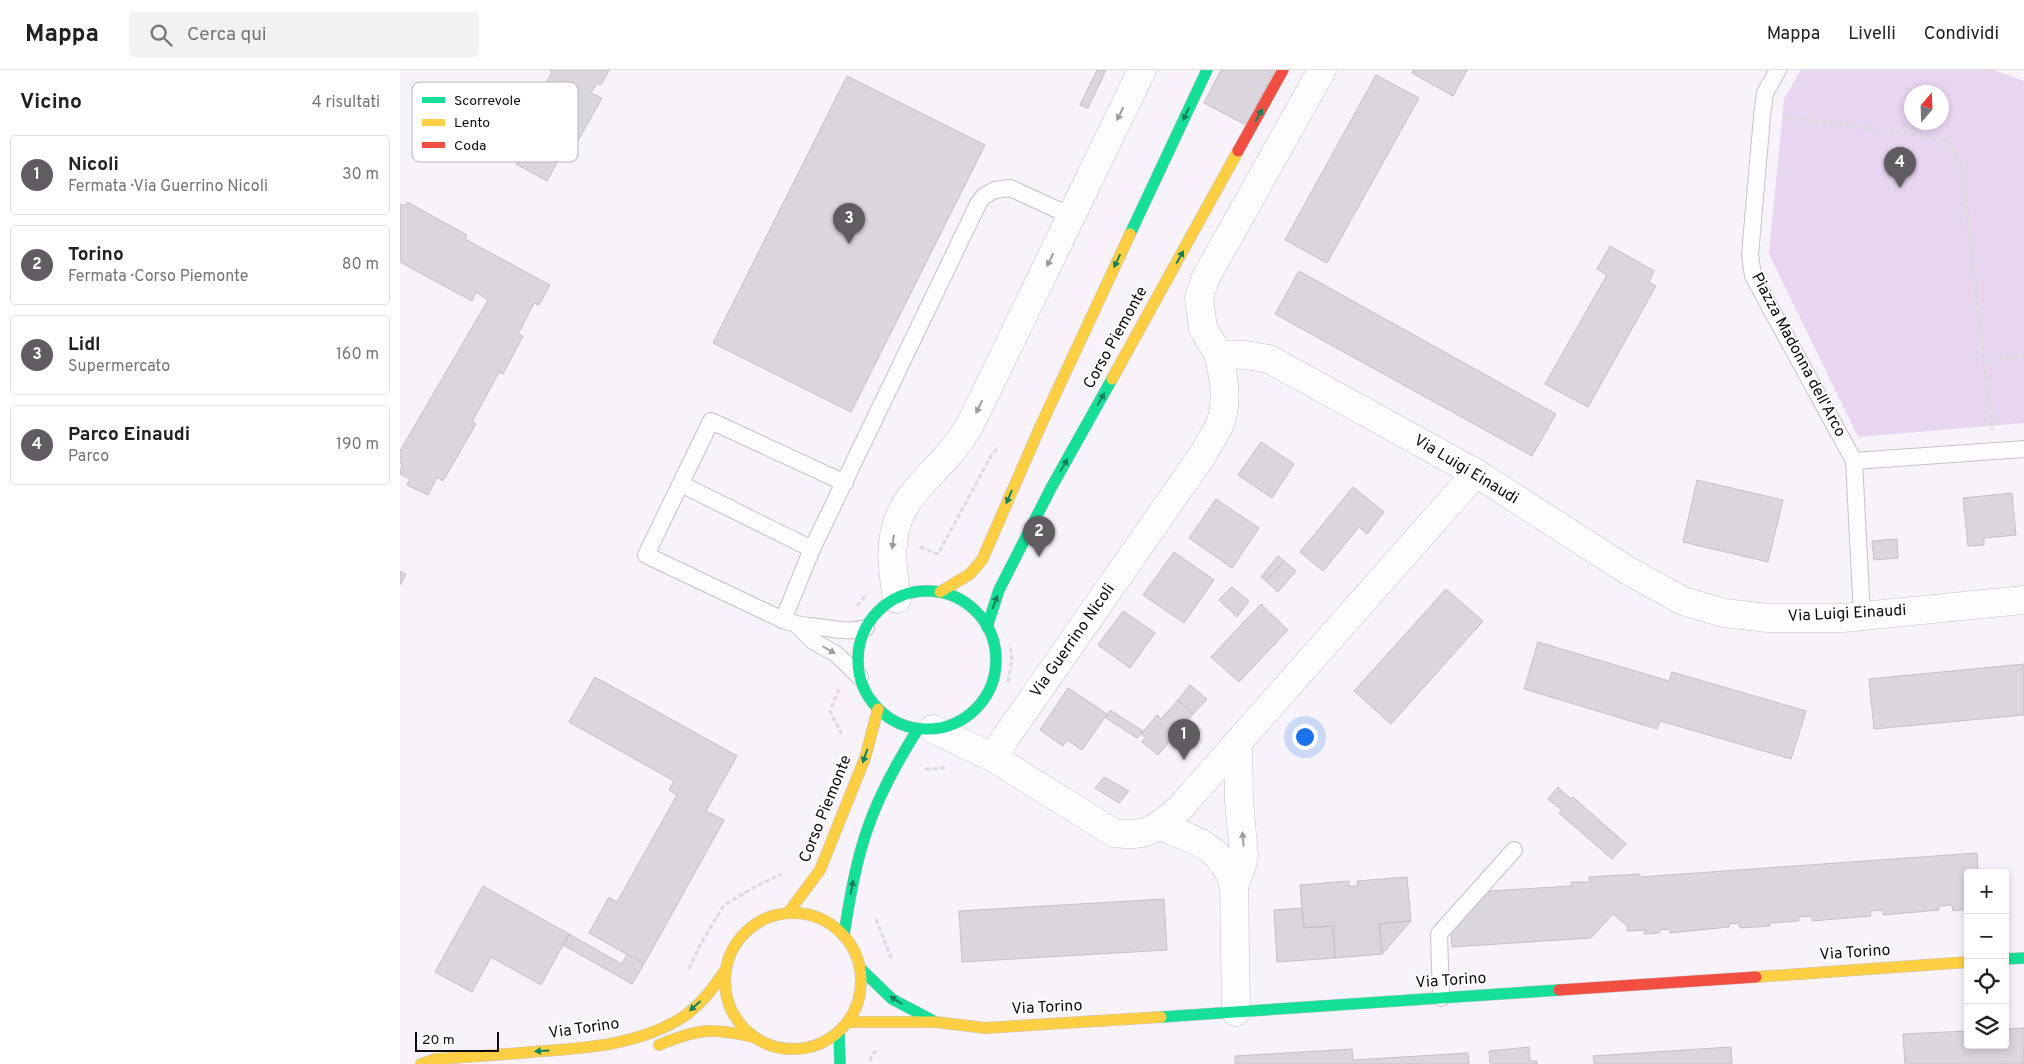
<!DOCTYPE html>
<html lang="it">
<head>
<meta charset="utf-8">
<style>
	body { margin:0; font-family:Overpass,sans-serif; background:#f2f2f2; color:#202124 }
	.controls { position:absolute; right:15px; bottom:15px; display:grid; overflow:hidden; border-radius:5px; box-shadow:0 2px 8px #0003 }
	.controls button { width:45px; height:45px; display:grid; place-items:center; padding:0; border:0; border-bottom:1px solid #e0e0e0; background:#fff; color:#202124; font:25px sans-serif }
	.compass { position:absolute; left:1504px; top:15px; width:45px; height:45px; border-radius:50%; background:#fff; box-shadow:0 2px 8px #0003; rotate:19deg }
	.scale { position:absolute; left:15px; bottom:12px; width:84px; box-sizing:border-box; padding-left:5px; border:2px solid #0e0b10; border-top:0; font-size:14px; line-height:18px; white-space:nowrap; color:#0e0b10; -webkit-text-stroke:4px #fff; paint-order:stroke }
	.you { position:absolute; left:904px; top:666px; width:18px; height:18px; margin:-12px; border:4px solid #fff; border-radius:50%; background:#1a73e8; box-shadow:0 0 0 8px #1a73e833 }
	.badge { display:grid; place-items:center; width:32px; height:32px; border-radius:50%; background:#605c62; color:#fff; font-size:16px; font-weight:700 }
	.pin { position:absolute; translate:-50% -41px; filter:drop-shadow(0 1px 2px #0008) }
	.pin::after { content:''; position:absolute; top:26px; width:18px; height:15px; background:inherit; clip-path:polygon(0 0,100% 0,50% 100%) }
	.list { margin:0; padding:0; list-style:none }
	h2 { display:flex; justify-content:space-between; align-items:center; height:65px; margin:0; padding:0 20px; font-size:21px }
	h2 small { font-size:16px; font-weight:400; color:#757577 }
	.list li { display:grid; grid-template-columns:32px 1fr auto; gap:15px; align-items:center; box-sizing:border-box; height:80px; margin:0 10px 10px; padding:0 10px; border:1px solid #e0e0e0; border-radius:5px }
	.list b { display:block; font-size:19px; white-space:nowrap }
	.list p { margin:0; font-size:16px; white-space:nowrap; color:#757577 }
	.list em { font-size:16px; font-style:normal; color:#757577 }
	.icon { flex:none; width:28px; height:28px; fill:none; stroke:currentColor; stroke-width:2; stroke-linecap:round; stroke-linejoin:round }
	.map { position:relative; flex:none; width:1624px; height:994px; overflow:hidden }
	header { display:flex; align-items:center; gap:30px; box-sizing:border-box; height:70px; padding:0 25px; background:#fff; border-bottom:1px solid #e0e0e0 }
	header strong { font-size:24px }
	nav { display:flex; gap:28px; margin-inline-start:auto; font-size:18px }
	.search { width:350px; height:45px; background:#f2f2f2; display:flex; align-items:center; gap:12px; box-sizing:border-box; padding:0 18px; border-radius:5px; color:#757577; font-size:19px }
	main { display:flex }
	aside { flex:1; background:#fff }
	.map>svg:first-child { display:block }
	.green { fill:#e8d5f0; fill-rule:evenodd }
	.building { fill:#dbd6dd; stroke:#c5c0c7 }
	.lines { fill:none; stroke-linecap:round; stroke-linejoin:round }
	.lane-casing { stroke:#c6c2c8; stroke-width:18 }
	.street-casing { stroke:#c6c2c8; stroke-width:29 }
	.fast-casing { stroke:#c6c2c8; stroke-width:12 }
	.slow-casing { stroke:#c6c2c8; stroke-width:12 }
	.jam-casing { stroke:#c6c2c8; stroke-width:12 }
	.path { stroke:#dbdadc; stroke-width:3; stroke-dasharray:5 2.5; stroke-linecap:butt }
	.lane { stroke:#fefdfe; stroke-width:16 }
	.street { stroke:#fefdfe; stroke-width:28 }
	.fast { stroke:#16e098; stroke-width:11 }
	.slow { stroke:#ffcf43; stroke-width:11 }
	.jam { stroke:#f24e42; stroke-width:11 }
	.oneway { fill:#9e9c9f }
	.oneway2 { fill:#12805b }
	.labels { text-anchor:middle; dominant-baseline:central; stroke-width:4; stroke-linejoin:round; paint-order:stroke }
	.street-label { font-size:16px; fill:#0e0b10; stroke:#fff }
	.key { fill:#fff; stroke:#b7b6b7; stroke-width:1 }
	.key-label { font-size:14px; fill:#0e0b10 }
</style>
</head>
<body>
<header>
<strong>Mappa</strong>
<div class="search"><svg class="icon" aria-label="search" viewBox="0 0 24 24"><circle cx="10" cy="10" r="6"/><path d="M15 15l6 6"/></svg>Cerca qui</div>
<nav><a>Mappa</a><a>Livelli</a><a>Condividi</a></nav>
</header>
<main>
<aside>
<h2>Vicino<small>4 risultati</small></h2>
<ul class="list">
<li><span class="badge">1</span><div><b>Nicoli</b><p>Fermata · Via Guerrino Nicoli</p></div><em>30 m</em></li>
<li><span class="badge">2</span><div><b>Torino</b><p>Fermata · Corso Piemonte</p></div><em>80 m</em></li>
<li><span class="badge">3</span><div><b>Lidl</b><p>Supermercato</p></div><em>160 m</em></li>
<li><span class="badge">4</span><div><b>Parco Einaudi</b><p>Parco</p></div><em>190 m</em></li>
</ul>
</aside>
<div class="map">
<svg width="1624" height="994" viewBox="0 0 1624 994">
	<rect width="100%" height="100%" fill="#f8f3fa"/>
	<path class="green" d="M1401,0H1594L1624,11V353L1458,367L1369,184L1384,29ZM1512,22H1542V52H1512Z"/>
	<g class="building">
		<path d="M149,0H209L201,15L197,13L191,23L202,28L184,60L176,74L166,69L159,81L162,83L147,111L116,94L119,90L101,80L114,55L122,59L152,2Z"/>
		<path d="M697,0H706L688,38L680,35Z"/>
		<path d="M821,0H875L846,55L804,33Z"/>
		<path d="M1013,0H1067L1053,26L1012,3Z"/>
		<path d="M976,5L1019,28L927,193L885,170Z"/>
		<path d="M447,6L585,75L451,342L313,273Z"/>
		<path d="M7,132L67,165L65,169L150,215L139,235L134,233L118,264L123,266L103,304L99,302L72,352L76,354L43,411L37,407L28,425L7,415L10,409L0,404L2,394L0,393V381L88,230L76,222L72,231L0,192V134L5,136Z"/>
		<path d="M1210,176L1254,201L1249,212L1256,216L1188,337L1145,314L1207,205L1197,199Z"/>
		<path d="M899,201L1156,344L1132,386L875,244Z"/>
		<path d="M861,372L894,394L872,428L838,405Z"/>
		<path d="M1297,410L1383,430L1368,492L1283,472Z"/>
		<path d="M953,417L984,442L967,464L959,457L923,501L900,482Z"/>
		<path d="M1612,423L1616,465L1584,468V475L1568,476L1563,428Z"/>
		<path d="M816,429L859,458L832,498L789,468Z"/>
		<path d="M1497,469L1498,488L1474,490L1472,471Z"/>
		<path d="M774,482L814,510L784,553L743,525Z"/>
		<path d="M878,486L884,491L866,511L861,507Z"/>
		<path d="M884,491L896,501L878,522L866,511Z"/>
		<path d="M0,501L6,504L0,515Z"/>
		<path d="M832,517L849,531L837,547L819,530Z"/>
		<path d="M1046,519L1083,551L991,654L954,621Z"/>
		<path d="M861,534L888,560L839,612L811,587Z"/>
		<path d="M723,541L755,563L730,598L698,575Z"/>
		<path d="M1138,572L1269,611L1272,602L1406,641L1391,689L1260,651L1257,659L1124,619Z"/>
		<path d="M1624,594V645L1474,659L1469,609Z"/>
		<path d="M195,607L337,686L306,741L324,750L244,894L189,863L209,827L217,832L277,725L269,720L274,711L169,652Z"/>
		<path d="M790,615L807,629L793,644L778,630Z"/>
		<path d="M668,618L707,644L682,680L667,670L663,676L640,660Z"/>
		<path d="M778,630L793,644L758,685L742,672L746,668L741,664L757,645L761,649Z"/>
		<path d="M710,640L743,661L737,668L706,648Z"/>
		<path d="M704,707L729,721L719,733L695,718Z"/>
		<path d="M1158,717L1171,729L1173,727L1226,774L1212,789L1159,743L1162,740L1148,729Z"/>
		<path d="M1577,783L1578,803H1568V839L1553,841L1552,835L1539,836V840L1483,845V840L1470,841L1471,846L1412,851V846L1399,847V851L1370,853V856L1340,858L1339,853L1329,854V857L1270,863L1269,859L1260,860L1259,863L1244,864L1245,860L1227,861V856L1213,844L1191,868L1052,877L1051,862L1089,821L1171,816V812H1190L1189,807L1240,804V807Z"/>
		<path d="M1007,807L1011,851L979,854L982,884L935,888L933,856L904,858L900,815L949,811V816H958L957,811Z"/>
		<path d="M83,816L169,864L141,915L91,887L72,922L35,902Z"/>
		<path d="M764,829L767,880L562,892L559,841Z"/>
		<path d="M902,838L904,858L933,856L935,888L877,892L874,840Z"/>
		<path d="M1011,851L1009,853L982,884L979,854Z"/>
		<path d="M169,864L222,894L227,884L244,894L232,914L163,875Z"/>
		<path d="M1624,958V994H1505L1503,964L1568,961V975H1605V959Z"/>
		<path d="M1129,977L1130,991H1137V994H1090L1089,981Z"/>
		<path d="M1331,977L1332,994H1194L1193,986Z"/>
		<path d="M952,979L953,990L1068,983L1069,994H835V986Z"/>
	</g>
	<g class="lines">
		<defs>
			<g id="lane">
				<path d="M1378,0L1365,23L1362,46L1350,185L1353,206L1454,391L1462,545"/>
				<path d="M1454,391L1624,379"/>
				<path d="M281,414L412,479"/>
				<path d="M383,550L246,485L311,351L445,413"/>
				<path d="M398,556L413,571L436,584L460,607"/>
				<path d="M466,558C446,563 438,559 418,557C404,555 398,556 383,550L412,479L579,132L584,126L595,120L610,118L671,146"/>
				<path d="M1041,928L1039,864L1114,780"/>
			</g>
			<g id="street">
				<path d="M922,0L805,209L799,228L803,258L818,284L846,285L869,289L1076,403L1227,500L1283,531L1324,543L1368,548H1443L1624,530"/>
				<path d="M497,529C493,503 489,478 497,453C506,425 532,404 550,383C558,374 564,364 570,355L742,0"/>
				<path d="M533,659L592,687L714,763C745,768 756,759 779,739L1076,403"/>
				<path d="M592,687L804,383C809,373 817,362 821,351C828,329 824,305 818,284"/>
				<path d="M760,756C794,770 823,776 834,816L836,942"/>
				<path d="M834,816L842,795L844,785L839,731L838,672"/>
			</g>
			<g id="fast">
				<path d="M730,164L807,0"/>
				<circle cx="527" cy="590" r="69"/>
				<path d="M587,557L599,520L651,418L712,309"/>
				<path d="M444,865C449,831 455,796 466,763C478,726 497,692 518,659"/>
				<path d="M1605,889L1624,888"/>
				<path d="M461,899L492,929L532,950"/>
				<path d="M761,947L1159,920"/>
				<path d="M439,962L440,994"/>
			</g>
			<g id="slow">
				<path d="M712,309L838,81"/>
				<path d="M540,522L570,504L582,490L641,355L730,164"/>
				<circle cx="393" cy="911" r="68"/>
				<path d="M388,843L420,800L465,688L478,639"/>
				<path d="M1356,907L1568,892"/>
				<path d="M448,952H536L585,958L761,947"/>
				<path d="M259,975C299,958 312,958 354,967"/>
				<path d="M21,994L36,989C68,987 100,985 131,982C183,978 238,976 283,947C301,935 314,917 326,899"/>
			</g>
			<g id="jam">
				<path d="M838,81L883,0"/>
				<path d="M1159,920L1356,907"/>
			</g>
		</defs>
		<use href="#lane" class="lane-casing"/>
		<use href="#street" class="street-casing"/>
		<use href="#fast" class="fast-casing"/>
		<use href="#slow" class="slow-casing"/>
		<use href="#jam" class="jam-casing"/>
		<g class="path">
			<path d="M1385,47L1518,65L1548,71L1562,97L1592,360"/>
			<path d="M1584,291L1624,286"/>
			<path d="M520,477L538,484L592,384L599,377"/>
			<path d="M457,536L467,524"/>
			<path d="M608,612L612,590L610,574"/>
			<path d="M439,619L430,641L442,665"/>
			<path d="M525,699L547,698"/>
			<path d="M476,849L492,890"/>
			<path d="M289,899L300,875L324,835L358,815L382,804"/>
			<path d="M470,991L471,986L477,980"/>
		</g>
		<use href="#lane" class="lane"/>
		<use href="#street" class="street"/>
		<use href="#fast" class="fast"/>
		<use href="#slow" class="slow"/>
		<use href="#jam" class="jam"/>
	</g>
	<defs><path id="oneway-solid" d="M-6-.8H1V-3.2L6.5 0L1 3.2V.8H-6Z" transform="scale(1.25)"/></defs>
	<g class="oneway">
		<use href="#oneway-solid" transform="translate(720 44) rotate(116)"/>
		<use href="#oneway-solid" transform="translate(650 190) rotate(116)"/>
		<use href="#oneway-solid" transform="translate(579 337) rotate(116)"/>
		<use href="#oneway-solid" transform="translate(493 472) rotate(97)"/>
		<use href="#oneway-solid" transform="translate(429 580) rotate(30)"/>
		<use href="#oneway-solid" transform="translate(843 769) rotate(-95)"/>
	</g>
	<g class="oneway2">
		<use href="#oneway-solid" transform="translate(786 44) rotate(115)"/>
		<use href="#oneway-solid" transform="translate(859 45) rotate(-61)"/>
		<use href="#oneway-solid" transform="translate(780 187) rotate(-61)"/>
		<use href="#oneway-solid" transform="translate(717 191) rotate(115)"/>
		<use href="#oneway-solid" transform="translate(701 329) rotate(-61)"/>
		<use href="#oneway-solid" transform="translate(664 395) rotate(-60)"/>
		<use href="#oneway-solid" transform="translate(609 427) rotate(113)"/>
		<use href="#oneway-solid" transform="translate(595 532) rotate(-70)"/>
		<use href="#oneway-solid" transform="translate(465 686) rotate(109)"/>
		<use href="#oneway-solid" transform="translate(452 817) rotate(-78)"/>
		<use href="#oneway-solid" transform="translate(496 930) rotate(-148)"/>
		<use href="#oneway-solid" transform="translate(295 936) rotate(138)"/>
		<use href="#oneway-solid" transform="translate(142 981) rotate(176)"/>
	</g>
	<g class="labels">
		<g class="street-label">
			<text transform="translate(716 268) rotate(-61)">Corso Piemonte</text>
			<text transform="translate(1398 285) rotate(62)">Piazza Madonna dell'Arco</text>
			<text transform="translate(1066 400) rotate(31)">Via Luigi Einaudi</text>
			<text transform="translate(1447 544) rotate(-3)">Via Luigi Einaudi</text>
			<text transform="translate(673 571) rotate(-55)">Via Guerrino Nicoli</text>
			<text transform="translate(426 739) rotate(-68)">Corso Piemonte</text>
			<text transform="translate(1455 883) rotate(-4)">Via Torino</text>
			<text transform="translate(1051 911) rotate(-4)">Via Torino</text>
			<text transform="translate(647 938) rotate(-3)">Via Torino</text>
			<text transform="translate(184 959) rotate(-8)">Via Torino</text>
		</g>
	</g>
	<rect x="12" y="12" width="166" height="80" rx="8" class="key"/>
	<rect x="22" y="27" width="23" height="6" fill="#16e098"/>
	<rect x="22" y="49" width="23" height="7" fill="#ffcf43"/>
	<rect x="22" y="72" width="23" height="6" fill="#f24e42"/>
	<g class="key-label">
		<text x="54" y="35">Scorrevole</text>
		<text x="54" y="57">Lento</text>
		<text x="54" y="80">Coda</text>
	</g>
</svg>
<div class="controls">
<button>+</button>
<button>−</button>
<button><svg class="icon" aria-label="locate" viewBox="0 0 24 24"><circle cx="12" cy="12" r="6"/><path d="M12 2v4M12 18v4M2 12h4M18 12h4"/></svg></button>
<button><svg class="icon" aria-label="layers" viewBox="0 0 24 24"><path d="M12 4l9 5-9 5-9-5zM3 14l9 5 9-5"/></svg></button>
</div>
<svg class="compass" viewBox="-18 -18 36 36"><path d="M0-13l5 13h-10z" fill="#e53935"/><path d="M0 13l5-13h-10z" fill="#757577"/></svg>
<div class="scale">20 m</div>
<div class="you"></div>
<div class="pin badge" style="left:784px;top:690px">1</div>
<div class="pin badge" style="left:639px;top:487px">2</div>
<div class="pin badge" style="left:449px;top:174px">3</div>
<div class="pin badge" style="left:1500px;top:118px">4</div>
</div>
</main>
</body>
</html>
